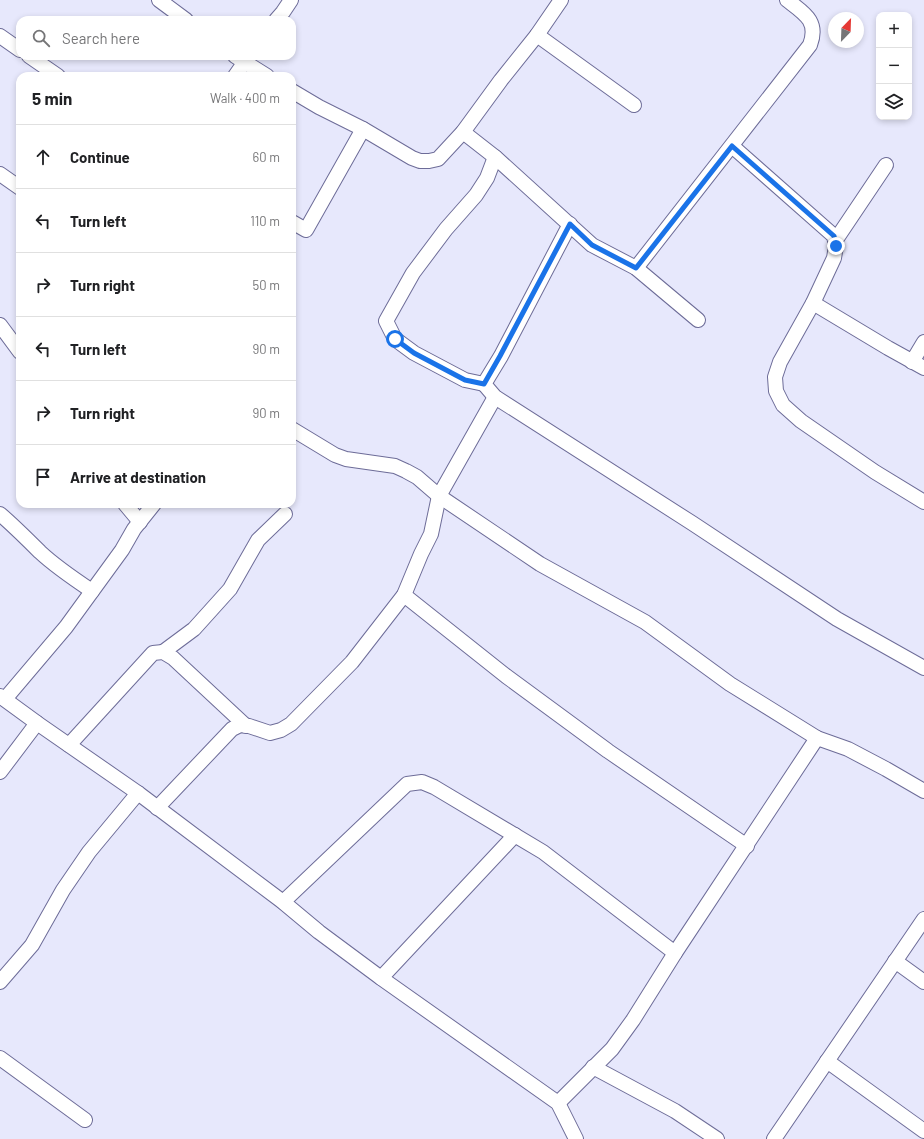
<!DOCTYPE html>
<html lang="en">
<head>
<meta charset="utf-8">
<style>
	body { margin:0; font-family:Barlow,sans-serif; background:#f2f2f2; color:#202124 }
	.controls { position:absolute; right:12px; top:12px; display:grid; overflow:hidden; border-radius:8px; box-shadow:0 2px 6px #0003 }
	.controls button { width:36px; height:36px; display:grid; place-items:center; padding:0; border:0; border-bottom:1px solid #e0e0e0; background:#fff; color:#202124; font:20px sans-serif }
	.compass { position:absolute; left:828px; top:12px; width:36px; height:36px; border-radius:50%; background:#fff; box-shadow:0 2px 6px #0003; rotate:23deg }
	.stop { position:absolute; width:12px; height:12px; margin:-9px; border:3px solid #1a73e8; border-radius:50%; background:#fff }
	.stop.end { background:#1a73e8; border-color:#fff; box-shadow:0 1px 4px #0008 }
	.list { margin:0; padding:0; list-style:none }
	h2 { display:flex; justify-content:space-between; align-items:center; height:52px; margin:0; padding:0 16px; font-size:17px }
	h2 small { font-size:13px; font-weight:400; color:#757577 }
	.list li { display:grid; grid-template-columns:26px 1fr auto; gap:12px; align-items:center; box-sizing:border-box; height:64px; padding:0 16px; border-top:1px solid #e0e0e0 }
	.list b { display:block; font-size:15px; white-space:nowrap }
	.list em { font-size:13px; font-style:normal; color:#757577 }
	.icon { flex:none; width:22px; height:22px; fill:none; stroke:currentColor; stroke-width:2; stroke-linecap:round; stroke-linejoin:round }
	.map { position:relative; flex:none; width:924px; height:1139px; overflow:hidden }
	.search { position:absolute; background:#fff; box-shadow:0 2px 6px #0003; left:16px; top:16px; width:280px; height:44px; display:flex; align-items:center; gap:10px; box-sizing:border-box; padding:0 14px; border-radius:12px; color:#757577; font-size:15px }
	.panel { position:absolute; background:#fff; box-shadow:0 2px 6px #0003; left:16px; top:72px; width:280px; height:436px; border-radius:12px }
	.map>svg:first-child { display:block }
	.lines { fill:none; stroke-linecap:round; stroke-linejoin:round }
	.minor-casing { stroke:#6d6c98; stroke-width:16 }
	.minor { stroke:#fff; stroke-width:14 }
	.route { stroke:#1a73e8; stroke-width:5 }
</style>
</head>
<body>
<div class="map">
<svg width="924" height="1139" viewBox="0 0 924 1139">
	<rect width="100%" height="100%" fill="#e7e8fc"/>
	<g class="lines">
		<defs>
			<g id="minor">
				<path d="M159,0L186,20"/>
				<path d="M276,20L283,12L291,0"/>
				<path d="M537,35L634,105"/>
				<path d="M0,36L20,50"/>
				<path d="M29,56L58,76"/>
				<path d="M235,56L267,76"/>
				<path d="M235,76L249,56"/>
				<path d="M292,91L319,107L363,129L412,158L420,161H429L438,159L463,132L501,80L537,35L561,0"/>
				<path d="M463,132L495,157L592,245L636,268L698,320"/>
				<path d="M732,146L834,236L836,246L834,258L813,303L780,362L775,377L776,391L783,405L801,421L875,472L924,502"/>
				<path d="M0,174L20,188"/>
				<path d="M292,222L306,230L363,129"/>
				<path d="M570,224L501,356L484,384L495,397L692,523L837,619L924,668"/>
				<path d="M835,241L886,165"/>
				<path d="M636,268L810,45C819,21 804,13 787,0"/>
				<path d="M813,303L888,348L924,368"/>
				<path d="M0,325L20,352"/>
				<path d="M912,362L924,342"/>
				<path d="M484,384L465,380L414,353L395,339L386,321L413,273L446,229L476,195L487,178L495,157"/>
				<path d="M292,429L335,455L346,459L395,466L406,471L417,477L439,496L540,564L645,622L730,684L817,738L848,749L886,769L924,791"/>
				<path d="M125,504L140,522"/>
				<path d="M0,514C14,526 27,539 40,552C56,567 74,579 92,591"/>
				<path d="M404,595L506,676L608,751L747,846"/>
				<path d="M163,652L194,629L230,589L258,540L285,514"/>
				<path d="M0,696L37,723L138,793L283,902L319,932L381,978L558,1103L576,1139"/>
				<path d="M5,699L66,627L122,550L134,529L154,504"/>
				<path d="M69,745L153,653L163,652L173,658L246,726"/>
				<path d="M0,772L37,723"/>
				<path d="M157,808L232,729L240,725L249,726L270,733L281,730L291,724L352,662L404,595L421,554L431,534L439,496L495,397"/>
				<path d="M283,902L407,784L422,782L434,787L543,852L675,953"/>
				<path d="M895,961L924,982"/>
				<path d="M381,978L515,835"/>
				<path d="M0,982L32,945L63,890L89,852L138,793"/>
				<path d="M0,1058L85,1120"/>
				<path d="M827,1061L924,1131"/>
				<path d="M593,1067L675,1111L717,1139"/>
				<path d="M558,1103L612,1049L633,1020L675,953L817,738"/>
				<path d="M774,1139L924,919"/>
			</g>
		</defs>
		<use href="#minor" class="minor-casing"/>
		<use href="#minor" class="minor"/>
	</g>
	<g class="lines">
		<path class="route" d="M395,339L414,353L465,380L484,384L500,356L570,224L592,245L636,268L732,146L834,236L836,246"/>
	</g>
</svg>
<div class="controls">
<button>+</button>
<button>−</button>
<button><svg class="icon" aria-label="layers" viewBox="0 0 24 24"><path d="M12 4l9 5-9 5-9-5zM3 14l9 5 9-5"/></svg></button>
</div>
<svg class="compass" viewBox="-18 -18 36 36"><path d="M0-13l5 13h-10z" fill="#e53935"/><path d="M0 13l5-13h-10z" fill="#757577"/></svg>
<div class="stop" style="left:395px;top:339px"></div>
<div class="stop end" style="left:836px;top:246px"></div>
<div class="search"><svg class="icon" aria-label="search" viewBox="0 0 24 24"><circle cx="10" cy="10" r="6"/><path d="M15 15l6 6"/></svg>Search here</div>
<section class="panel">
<h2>5 min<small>Walk · 400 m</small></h2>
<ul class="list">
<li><svg class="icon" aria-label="ahead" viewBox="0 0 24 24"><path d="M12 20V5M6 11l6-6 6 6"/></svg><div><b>Continue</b></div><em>60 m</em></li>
<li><svg class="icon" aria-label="left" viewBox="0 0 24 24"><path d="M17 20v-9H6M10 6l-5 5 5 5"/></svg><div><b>Turn left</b></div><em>110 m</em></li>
<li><svg class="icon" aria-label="right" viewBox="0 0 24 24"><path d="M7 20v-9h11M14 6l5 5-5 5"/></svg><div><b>Turn right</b></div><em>50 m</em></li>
<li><svg class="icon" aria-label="left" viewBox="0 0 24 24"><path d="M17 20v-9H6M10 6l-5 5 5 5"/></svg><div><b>Turn left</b></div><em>90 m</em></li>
<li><svg class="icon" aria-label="right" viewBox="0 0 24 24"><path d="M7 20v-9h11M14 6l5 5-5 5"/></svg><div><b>Turn right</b></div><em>90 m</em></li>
<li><svg class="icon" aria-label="arrive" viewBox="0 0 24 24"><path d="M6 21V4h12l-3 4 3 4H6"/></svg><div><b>Arrive at destination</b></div></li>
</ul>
</section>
</div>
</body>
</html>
